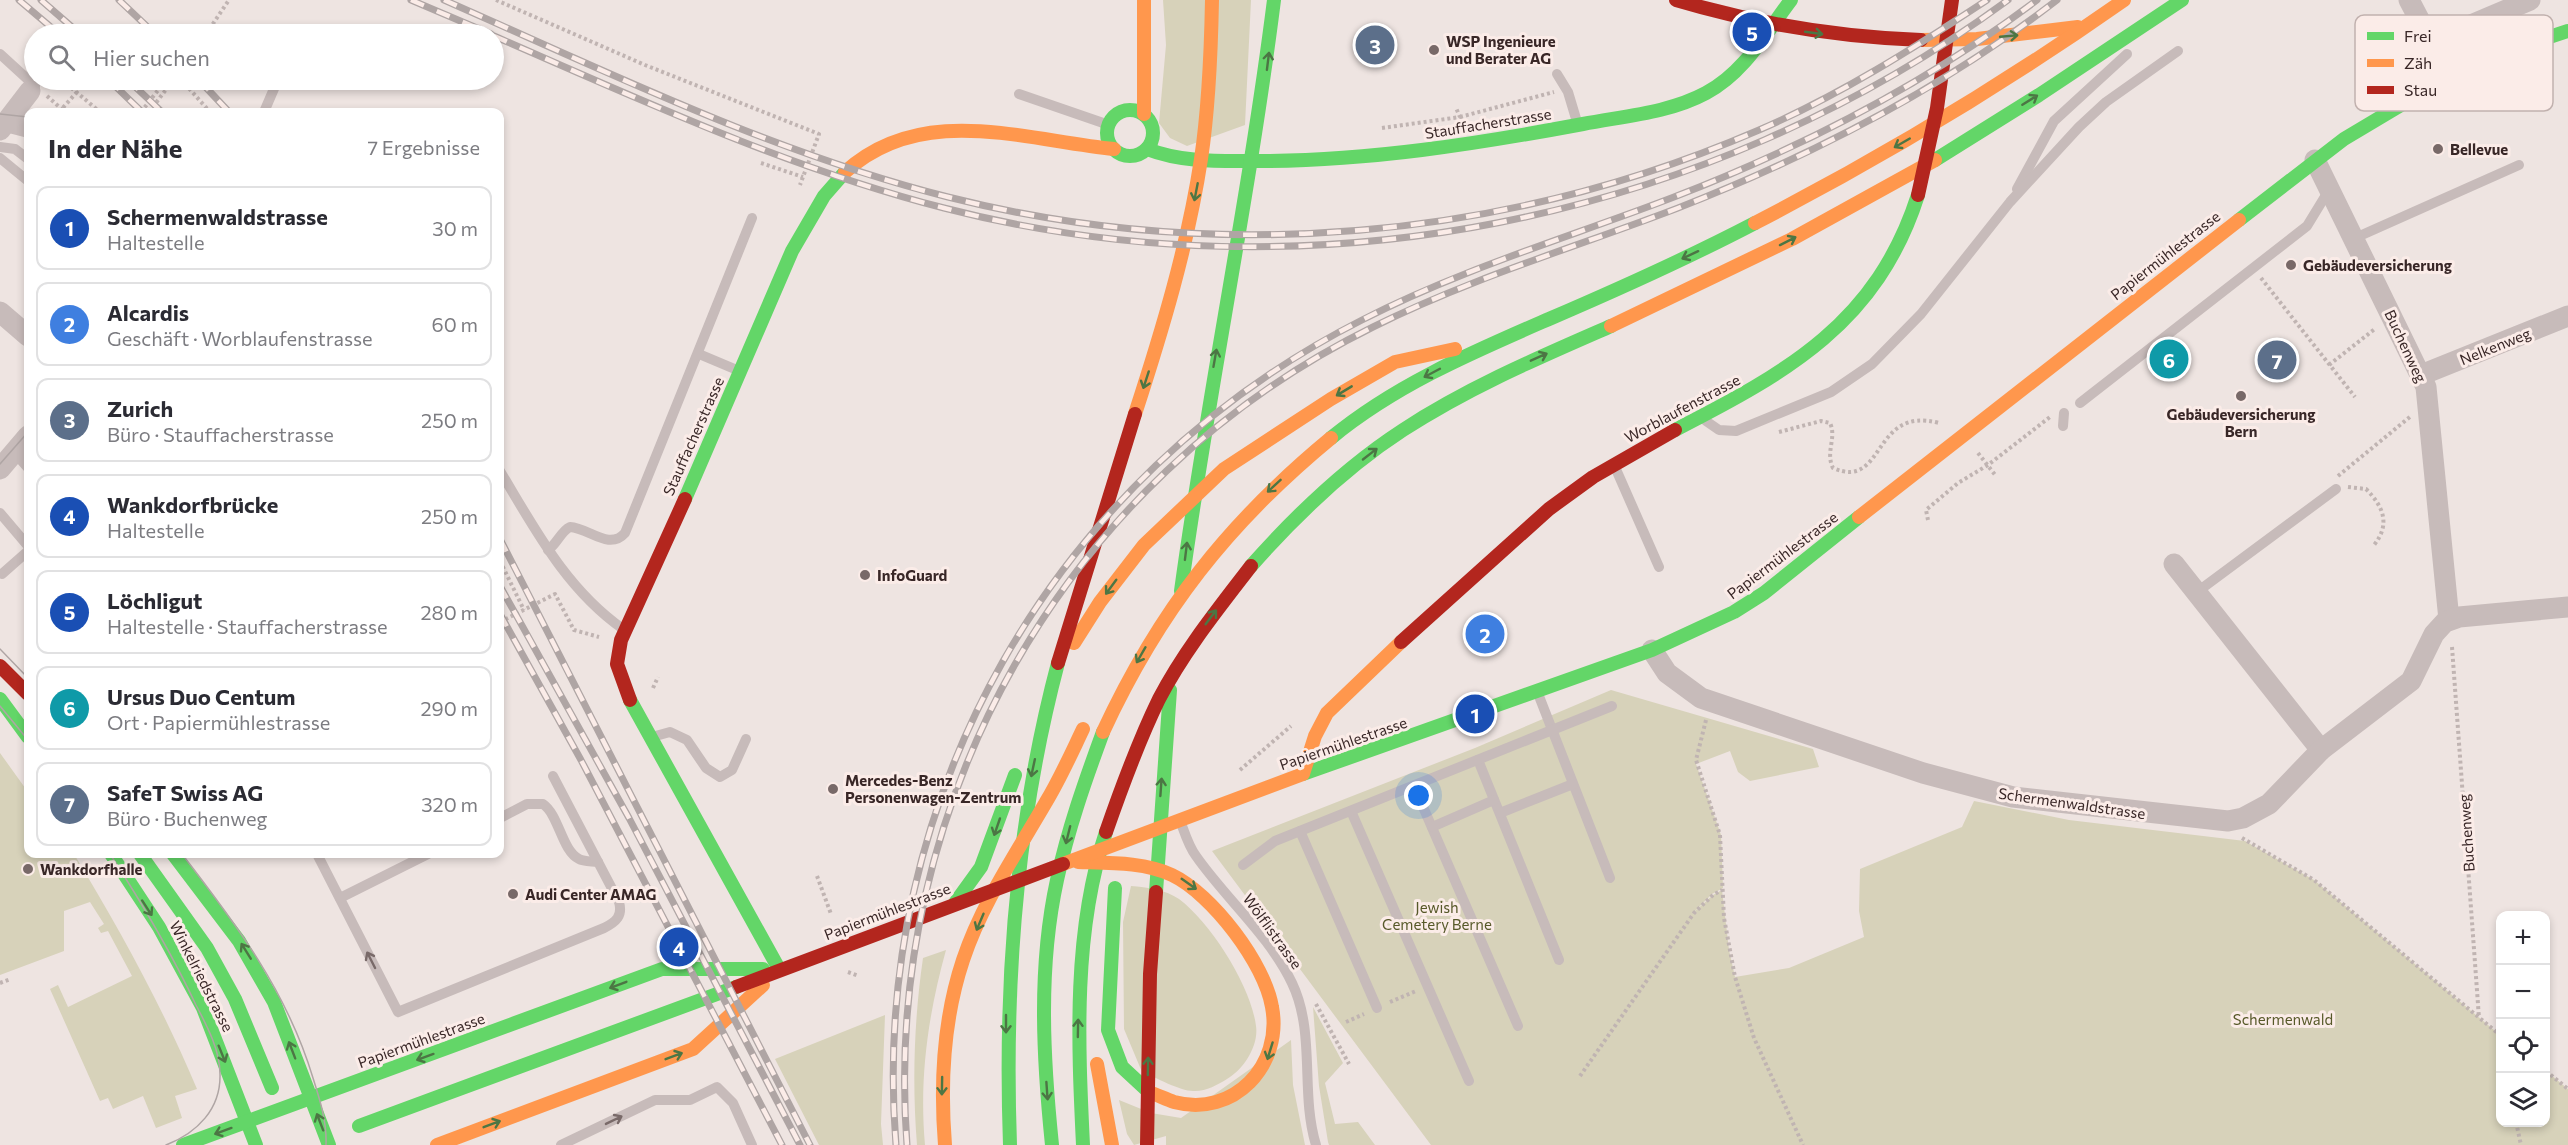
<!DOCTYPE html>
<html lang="de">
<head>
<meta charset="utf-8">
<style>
	body { margin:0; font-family:Commissioner,sans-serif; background:#f7f7f7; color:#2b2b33 }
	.controls { position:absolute; right:18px; bottom:18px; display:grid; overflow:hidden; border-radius:12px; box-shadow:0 3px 9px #0003 }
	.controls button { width:54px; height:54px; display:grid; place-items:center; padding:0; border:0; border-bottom:2px solid #e1e1e2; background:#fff; color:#2b2b33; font:30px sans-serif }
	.you { position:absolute; left:1419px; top:796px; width:21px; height:21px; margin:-15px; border:4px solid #fff; border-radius:50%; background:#1a73e8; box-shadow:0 0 0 9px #1a73e833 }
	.badge { display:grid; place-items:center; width:39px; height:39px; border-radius:50%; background:#ea580c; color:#fff; font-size:20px; font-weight:700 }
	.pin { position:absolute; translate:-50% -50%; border:3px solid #fff; box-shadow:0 2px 6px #0006 }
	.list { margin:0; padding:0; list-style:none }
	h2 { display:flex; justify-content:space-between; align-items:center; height:78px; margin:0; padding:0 24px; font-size:26px }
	h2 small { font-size:20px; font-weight:400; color:#7c7c81 }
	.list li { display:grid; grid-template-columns:39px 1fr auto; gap:18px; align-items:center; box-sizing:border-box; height:84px; margin:0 12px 12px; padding:0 12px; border:2px solid #e1e1e2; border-radius:12px }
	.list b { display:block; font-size:22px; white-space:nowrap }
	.list p { margin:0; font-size:20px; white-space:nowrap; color:#7c7c81 }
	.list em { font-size:20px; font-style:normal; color:#7c7c81 }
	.icon { flex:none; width:33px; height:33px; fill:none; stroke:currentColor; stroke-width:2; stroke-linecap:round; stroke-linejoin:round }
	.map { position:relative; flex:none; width:2568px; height:1145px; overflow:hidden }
	.search { position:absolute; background:#fff; box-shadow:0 3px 9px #0003; left:24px; top:24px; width:480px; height:66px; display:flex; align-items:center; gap:15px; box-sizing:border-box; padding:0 21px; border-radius:33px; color:#7c7c81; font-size:22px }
	.panel { position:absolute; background:#fff; box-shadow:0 3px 9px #0003; left:24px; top:108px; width:480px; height:750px; border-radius:12px }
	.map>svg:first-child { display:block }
	.green { fill:#d7d2ba }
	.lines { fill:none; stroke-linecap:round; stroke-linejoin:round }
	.path { stroke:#c0b4b2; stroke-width:4; stroke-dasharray:3 3; stroke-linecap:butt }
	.lane { stroke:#c7bbba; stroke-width:10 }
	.street { stroke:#c7bbba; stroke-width:21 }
	.fast { stroke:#63d668; stroke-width:14 }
	.slow { stroke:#ff974d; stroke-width:14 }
	.jam { stroke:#b3261e; stroke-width:14 }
	.tram { stroke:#afa5a4; stroke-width:1.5 }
	.rail-casing { stroke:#afa5a4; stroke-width:7 }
	.rail { stroke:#fbece8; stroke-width:4.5; stroke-dasharray:14; stroke-linecap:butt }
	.oneway { stroke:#4c7644 }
	.oneway2 { stroke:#796a69 }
	.poi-dot { fill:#786968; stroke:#fbece8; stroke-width:2 }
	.labels { text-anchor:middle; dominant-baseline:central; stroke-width:6; stroke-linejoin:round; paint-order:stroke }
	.poi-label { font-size:15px; font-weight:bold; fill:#392727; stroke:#fbece8; text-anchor:start }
	.street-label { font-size:15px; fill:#392727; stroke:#fbece8 }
	.park-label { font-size:15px; fill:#575929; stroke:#fbece8 }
	.key { fill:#fbece8; stroke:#c1b1ae; stroke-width:1.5 }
	.key-label { font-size:16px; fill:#392727 }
</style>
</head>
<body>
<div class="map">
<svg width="2568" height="1145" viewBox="0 0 2568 1145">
	<rect width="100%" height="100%" fill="#eee4e1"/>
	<g class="green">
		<path d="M1163,0H1251L1245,125L1187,146L1170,138L1159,123L1166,45Z"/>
		<path d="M1611,690L1813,749L1819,767L1750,781L1738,772L1730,751L1696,764L1721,835L1723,888L1712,894L1693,913L1713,895L1722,890L1729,950L1735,977L1789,968L1864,937L1859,911L1860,869L1962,827L1974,801L2069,820L2245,841L2314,880L2500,1035V1122H2546V1071L2568,1089V1145H1431L1212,851L1475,748Z"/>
		<path d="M0,753L28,792V854H74C120,930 162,1006 197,1089L175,1096L182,1118L156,1128L143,1096L113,1109L108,1098L100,1101L50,989L58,985L68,1007L132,976L108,931L101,933L98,928L104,924L90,902L64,911V951L0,975Z"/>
		<path d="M1131,886C1147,887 1166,890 1179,899C1211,923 1251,986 1256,1026C1259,1046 1243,1070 1227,1079C1217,1085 1205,1092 1193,1091C1180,1091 1155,1077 1142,1072L1124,1029L1123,922Z"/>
		<path d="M946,950C928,1015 919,1078 925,1145H917C912,1083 914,1020 923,958Z"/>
		<path d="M1313,1007L1343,1063L1325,1083L1335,1124L1358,1122L1375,1145H1329L1328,1142L1319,1086Z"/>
		<path d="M885,1015L881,1124L883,1145H819L775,1059Z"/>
		<path d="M1291,1040L1293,1085L1305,1145H1166V1136L1134,1145L1127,1134L1119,1100L1151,1113L1181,1118Z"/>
	</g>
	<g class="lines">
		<g class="path">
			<path d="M496,0L645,65L819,134L800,185"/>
			<path d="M206,34L229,0"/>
			<path d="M62,80L100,112"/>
			<path d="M185,84L210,112"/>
			<path d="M47,96L65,112"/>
			<path d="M59,112L77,92"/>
			<path d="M141,112L166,80"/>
			<path d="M149,112L171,83"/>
			<path d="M1460,117L1554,92"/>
			<path d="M1382,128L1460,117L1456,108"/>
			<path d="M761,163L803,177"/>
			<path d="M2261,278L2355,397"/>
			<path d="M2329,365L2376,328"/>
			<path d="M1779,432L1821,421L1830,423C1837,438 1825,452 1833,468C1886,491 1871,405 1939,423"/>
			<path d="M1978,453L1996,476"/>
			<path d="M2338,476L2411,416"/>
			<path d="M2348,487L2366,489C2383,506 2391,524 2374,545"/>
			<path d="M1928,520L1926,510L1958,483L1988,465L2050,417"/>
			<path d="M500,561L524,610"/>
			<path d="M500,622L555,594L574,630L599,637"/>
			<path d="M2452,647L2479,1018"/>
			<path d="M653,688L658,677"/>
			<path d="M1706,720L1696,760L1720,835L1724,918L1735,977L1754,1038L1803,1145"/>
			<path d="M1240,770L1291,726"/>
			<path d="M2242,838L2314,880L2500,1035"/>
			<path d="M817,876L831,914"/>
			<path d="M848,972L859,976"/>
			<path d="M0,983L11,979"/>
			<path d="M1390,1002L1416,991"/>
			<path d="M1316,1004L1349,1064"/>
			<path d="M1346,1022L1364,1014"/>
			<path d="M2498,1035L2500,1046"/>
			<path d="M2546,1071L2568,1089"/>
			<path d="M1580,1076L1694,913L1713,895L1722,890"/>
			<path d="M2516,1122L2521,1145"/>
		</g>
		<g class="lane">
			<path d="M0,54L35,86L31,90"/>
			<path d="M1557,74L1568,92L1577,122"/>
			<path d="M1019,94L1109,125"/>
			<path d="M264,112L276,84"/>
			<path d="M9,125L28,121"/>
			<path d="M5,127L28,133"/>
			<path d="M0,147L15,149L28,159"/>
			<path d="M0,158L28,181"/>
			<path d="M2017,189L2054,121L2127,54"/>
			<path d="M2355,238L2519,165"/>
			<path d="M699,354L737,370"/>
			<path d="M2080,403L2307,226L2329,190"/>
			<path d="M1706,421L1719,430L1736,431L1831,392L1872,364L1921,314L2010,202L2079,127L2106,102L2178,51"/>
			<path d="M2063,426L2064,413"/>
			<path d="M14,452L28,468"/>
			<path d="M1615,467L1659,567"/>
			<path d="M500,471C535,529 566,589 623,629"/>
			<path d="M0,513L28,546"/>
			<path d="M548,550C557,544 561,531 570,527C589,528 609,551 625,533L752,218"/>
			<path d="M2,574L28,551"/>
			<path d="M2197,592L2336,489"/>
			<path d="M1537,691L1610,878"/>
			<path d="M652,737L670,732L687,740L706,768L720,777L732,770L746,739"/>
			<path d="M1478,760L1559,960"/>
			<path d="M1414,786L1518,1026"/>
			<path d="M1351,811L1469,1081"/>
			<path d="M1500,813L1573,784"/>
			<path d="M500,818L527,804H543C559,815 562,851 579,859C584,862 592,861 598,862"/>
			<path d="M1181,823C1185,834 1189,847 1196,856C1226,899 1269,935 1292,983C1316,1033 1300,1093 1316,1145"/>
			<path d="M1432,827L1494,800"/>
			<path d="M1300,831L1377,1008"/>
			<path d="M317,854L398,1012L604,928C616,922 623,916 619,902L553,776"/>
			<path d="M1243,865L1275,841L1612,706"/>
			<path d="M340,898L428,854"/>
			<path d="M561,1145L655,1100H690L717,1087L733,1103L752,1145"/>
		</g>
		<g class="street">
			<path d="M2409,0L2431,42L2530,0"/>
			<path d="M0,130L30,91"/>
			<path d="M2315,160L2426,387L2449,620"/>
			<path d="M0,312L28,336"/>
			<path d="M2421,375L2568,316"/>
			<path d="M0,469L28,436"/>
			<path d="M2174,564L2321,750"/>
			<path d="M1652,650L1667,673L1701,698L1923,773L2013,797L2228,821L2243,818L2269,804L2321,750L2411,681L2434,634L2445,622L2459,617L2568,607"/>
		</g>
		<g class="fast">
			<circle cx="1130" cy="133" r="23"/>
			<path d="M1147,149C1183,163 1221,161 1259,161C1368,161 1476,144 1583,124C1624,116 1669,113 1706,93C1744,73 1766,33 1791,0"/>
			<path d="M1935,160L2039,95L2182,0"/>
			<path d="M2239,220L2344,139L2458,71L2486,58L2568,31"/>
			<path d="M1675,430C1788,372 1877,323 1918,195"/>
			<path d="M1331,438C1395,385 1473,352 1549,319C1619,289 1688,258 1755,223"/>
			<path d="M685,499L792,251L824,196L845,172"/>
			<path d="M1251,566C1296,515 1346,467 1403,430C1469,387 1540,357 1611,326"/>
			<path d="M1181,591C1208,393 1249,198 1274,0"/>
			<path d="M0,699L28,737"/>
			<path d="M630,700L779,969"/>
			<path d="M1303,774L1652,650L1734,612L1764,593L1859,517"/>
			<path d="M111,854L159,927L203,1008L256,1145"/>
			<path d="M140,854L207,948L235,999L272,1088"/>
			<path d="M173,854L239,941L274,1002L329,1145"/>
			<path d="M1115,888L1108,1030L1122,1067L1149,1092"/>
			<path d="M1156,892L1170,690"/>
			<path d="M955,903L981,867L1015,775"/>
			<path d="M359,1126L736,987"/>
			<path d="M183,1145L662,969H763"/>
			<path d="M1010,1145C1004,981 1016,821 1058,663"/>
			<path d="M1052,1145C1043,1057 1038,967 1057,880C1068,829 1085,781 1103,732"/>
			<path d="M1083,1145C1078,1042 1073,931 1106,832"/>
		</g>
		<g class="slow">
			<path d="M1144,0V114"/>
			<path d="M1921,40L1977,39L2078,27"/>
			<path d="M845,172C922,102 1023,140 1114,149"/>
			<path d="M1755,223C1883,157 2006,83 2124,0"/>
			<path d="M1611,326L1792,239L1935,160"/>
			<path d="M1135,414C1162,331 1188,245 1201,159C1209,106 1211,53 1212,0"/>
			<path d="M1859,517L2239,220"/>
			<path d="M1074,643L1100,602L1144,545L1224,469L1331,399L1395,362L1455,349"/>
			<path d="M1103,732C1159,611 1228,523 1331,438"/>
			<path d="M1078,862C1109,863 1144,862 1172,875C1212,894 1265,964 1272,1007C1283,1065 1234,1118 1174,1102C1166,1099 1157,1095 1149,1092"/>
			<path d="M1063,864L1303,774L1315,736L1327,713L1401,642"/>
			<path d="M1097,1064L1112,1145"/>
			<path d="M437,1145L693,1049L763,985"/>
			<path d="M945,1145C940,1083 943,1020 963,960C982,903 1016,854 1046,802C1060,779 1071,754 1083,729"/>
		</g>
		<g class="jam">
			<path d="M1676,0C1757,24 1837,37 1921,40"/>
			<path d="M1918,195L1937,108L1952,0"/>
			<path d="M1401,642L1549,509L1593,477L1675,430"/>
			<path d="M1058,663L1135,414"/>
			<path d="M0,666L28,694"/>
			<path d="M630,700L617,664L621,640L685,499"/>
			<path d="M1106,832C1122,786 1138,742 1159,699C1184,651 1218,609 1251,566"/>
			<path d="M736,987L1063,864"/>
			<path d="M1147,1145L1150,974L1156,892"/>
		</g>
		<g class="tram">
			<path d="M0,114L28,117"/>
			<path d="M0,464L28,432"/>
			<path d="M0,649L28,678"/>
			<path d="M0,706L28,740"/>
			<path d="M110,854C142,903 171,952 196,1005C207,1026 220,1050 220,1074C221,1109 197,1133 166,1145"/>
			<path d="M182,854C236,924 287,991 313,1078C320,1100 327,1122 326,1145"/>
		</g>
		<defs>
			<g id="rail">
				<path d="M19,0L59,34"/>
				<path d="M41,0L80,34"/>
				<path d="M119,0L155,34"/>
				<path d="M411,0L491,34"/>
				<path d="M444,0C608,72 773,153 948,197C1217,265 1505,240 1759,130C1840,95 1914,48 1987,0"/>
				<path d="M494,36C641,100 788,168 944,208C1308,302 1706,222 2008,0"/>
				<path d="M109,80L142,112"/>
				<path d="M128,80L162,112"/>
				<path d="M199,80L229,112"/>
				<path d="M500,539L810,1145"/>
				<path d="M500,586L629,818L800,1145"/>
				<path d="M500,614L581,760L782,1145"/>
				<path d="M896,1145C868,799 1054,476 1362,320C1461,269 1570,237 1674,197C1803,147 1927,83 2037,0"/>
				<path d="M907,1145C881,803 1065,479 1373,327C1471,278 1576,247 1678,208C1813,155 1942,89 2057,0"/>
			</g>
		</defs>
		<use href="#rail" class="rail-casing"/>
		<use href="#rail" class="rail"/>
	</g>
	<defs><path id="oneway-shaft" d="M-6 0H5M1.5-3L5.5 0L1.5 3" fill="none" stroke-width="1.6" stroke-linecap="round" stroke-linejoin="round" transform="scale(1.5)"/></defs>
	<g class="oneway">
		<use href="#oneway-shaft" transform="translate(1814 33) rotate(8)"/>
		<use href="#oneway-shaft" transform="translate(2009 36) rotate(-5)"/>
		<use href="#oneway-shaft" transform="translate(1268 61) rotate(-83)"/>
		<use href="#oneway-shaft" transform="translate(2030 100) rotate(-32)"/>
		<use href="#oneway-shaft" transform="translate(1902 143) rotate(150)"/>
		<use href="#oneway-shaft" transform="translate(1196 192) rotate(101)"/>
		<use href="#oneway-shaft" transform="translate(1788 241) rotate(-27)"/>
		<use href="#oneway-shaft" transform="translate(1690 255) rotate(155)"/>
		<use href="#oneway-shaft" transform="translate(1539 357) rotate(-24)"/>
		<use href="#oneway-shaft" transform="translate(1215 358) rotate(-80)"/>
		<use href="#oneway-shaft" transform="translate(1432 373) rotate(152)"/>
		<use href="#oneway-shaft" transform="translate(1146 380) rotate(108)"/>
		<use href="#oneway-shaft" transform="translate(1344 391) rotate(149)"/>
		<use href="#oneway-shaft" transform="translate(1370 454) rotate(-38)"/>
		<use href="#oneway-shaft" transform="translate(1274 486) rotate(137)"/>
		<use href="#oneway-shaft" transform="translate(1186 551) rotate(-83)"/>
		<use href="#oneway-shaft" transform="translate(1111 587) rotate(126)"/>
		<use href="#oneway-shaft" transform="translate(1211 617) rotate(-53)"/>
		<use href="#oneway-shaft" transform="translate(1141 655) rotate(120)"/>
		<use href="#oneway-shaft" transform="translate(1033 768) rotate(102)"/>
		<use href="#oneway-shaft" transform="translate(1161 787) rotate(-86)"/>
		<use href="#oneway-shaft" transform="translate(997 827) rotate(109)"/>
		<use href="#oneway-shaft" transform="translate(1068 835) rotate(104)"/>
		<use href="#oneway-shaft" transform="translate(1189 884) rotate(35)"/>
		<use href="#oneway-shaft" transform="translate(147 908) rotate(57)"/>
		<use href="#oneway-shaft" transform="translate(980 922) rotate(113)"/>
		<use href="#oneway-shaft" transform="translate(246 951) rotate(-122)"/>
		<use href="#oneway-shaft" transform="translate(618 985) rotate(159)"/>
		<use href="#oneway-shaft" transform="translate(1006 1024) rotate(90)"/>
		<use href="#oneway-shaft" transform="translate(1078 1028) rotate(-89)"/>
		<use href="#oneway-shaft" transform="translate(292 1050) rotate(-111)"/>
		<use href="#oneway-shaft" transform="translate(1270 1051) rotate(107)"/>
		<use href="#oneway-shaft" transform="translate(222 1054) rotate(68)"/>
		<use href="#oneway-shaft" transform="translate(674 1056) rotate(-21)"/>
		<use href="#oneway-shaft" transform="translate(425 1057) rotate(160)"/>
		<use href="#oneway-shaft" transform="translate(1148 1066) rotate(-89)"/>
		<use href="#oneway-shaft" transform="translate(942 1086) rotate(91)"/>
		<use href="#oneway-shaft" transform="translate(1047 1091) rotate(86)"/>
		<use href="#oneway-shaft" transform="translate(320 1122) rotate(-111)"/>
		<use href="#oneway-shaft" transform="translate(492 1124) rotate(-21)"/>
		<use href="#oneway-shaft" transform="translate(223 1131) rotate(160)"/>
	</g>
	<g class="oneway2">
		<use href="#oneway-shaft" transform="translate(371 960) rotate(-117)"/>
		<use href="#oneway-shaft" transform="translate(614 1120) rotate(-26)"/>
	</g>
	<g class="poi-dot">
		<circle cx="1434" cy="50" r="6"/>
		<circle cx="2438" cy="149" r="6"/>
		<circle cx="2291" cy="265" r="6"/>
		<circle cx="2241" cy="396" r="6"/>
		<circle cx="865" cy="575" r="6"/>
		<circle cx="833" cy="789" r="6"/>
		<circle cx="28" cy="869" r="6"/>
		<circle cx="513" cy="894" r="6"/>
	</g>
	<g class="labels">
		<g class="poi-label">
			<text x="1446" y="41">WSP Ingenieure<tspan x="1446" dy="17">und Berater AG</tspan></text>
			<text x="2450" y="149">Bellevue</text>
			<text x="2303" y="265">Gebäudeversicherung</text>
			<text x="2241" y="414" text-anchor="middle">Gebäudeversicherung<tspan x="2241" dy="17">Bern</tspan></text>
			<text x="877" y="575">InfoGuard</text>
			<text x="845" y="780">Mercedes-Benz<tspan x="845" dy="17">Personenwagen-Zentrum</tspan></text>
			<text x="40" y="869">Wankdorfhalle</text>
			<text x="525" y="894">Audi Center AMAG</text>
		</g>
		<g class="street-label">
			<text transform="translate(1488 123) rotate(-9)">Stauffacherstrasse</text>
			<text transform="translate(2165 255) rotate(-38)">Papiermühlestrasse</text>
			<text transform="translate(2406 346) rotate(65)">Buchenweg</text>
			<text transform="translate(2495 346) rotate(-22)">Nelkenweg</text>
			<text transform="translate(1682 408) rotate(-28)">Worblaufenstrasse</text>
			<text transform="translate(693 436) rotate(-66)">Stauffacherstrasse</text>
			<text transform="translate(1782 555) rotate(-37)">Papiermühlestrasse</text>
			<text transform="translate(1343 743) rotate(-19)">Papiermühlestrasse</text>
			<text transform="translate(2072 803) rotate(8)">Schermenwaldstrasse</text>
			<text transform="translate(2466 833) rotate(-94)">Buchenweg</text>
			<text transform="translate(887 911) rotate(-21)">Papiermühlestrasse</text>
			<text transform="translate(1273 931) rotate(54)">Wölflistrasse</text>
			<text transform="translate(202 976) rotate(63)">Winkelriedstrasse</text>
			<text transform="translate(421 1040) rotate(-20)">Papiermühlestrasse</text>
		</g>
		<g class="park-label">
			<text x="1437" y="907">Jewish<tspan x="1437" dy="17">Cemetery Berne</tspan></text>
			<text x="2283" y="1019">Schermenwald</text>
		</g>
	</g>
	<rect x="2355" y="15" width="198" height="96" rx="9" class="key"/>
	<rect x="2367" y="32" width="27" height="8" fill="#63d668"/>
	<rect x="2367" y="59" width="27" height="8" fill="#ff974d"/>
	<rect x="2367" y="86" width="27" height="8" fill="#b3261e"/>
	<g class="key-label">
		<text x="2404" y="42">Frei</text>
		<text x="2404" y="69">Zäh</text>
		<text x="2404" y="96">Stau</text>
	</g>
</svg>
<div class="controls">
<button>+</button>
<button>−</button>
<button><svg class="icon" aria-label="locate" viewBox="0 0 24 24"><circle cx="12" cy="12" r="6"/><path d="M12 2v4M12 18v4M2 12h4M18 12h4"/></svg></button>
<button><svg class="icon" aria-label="layers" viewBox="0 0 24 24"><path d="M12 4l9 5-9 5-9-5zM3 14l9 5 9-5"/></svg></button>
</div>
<div class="you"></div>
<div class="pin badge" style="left:1475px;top:714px;background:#1a4fb4">1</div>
<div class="pin badge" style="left:1485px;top:634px;background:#3f7fe0">2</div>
<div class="pin badge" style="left:1375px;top:45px;background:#5c6f8a">3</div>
<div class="pin badge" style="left:679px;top:947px;background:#1a4fb4">4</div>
<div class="pin badge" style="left:1752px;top:32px;background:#1a4fb4">5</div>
<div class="pin badge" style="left:2169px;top:359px;background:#0f9aa8">6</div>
<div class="pin badge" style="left:2277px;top:360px;background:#5c6f8a">7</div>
<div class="search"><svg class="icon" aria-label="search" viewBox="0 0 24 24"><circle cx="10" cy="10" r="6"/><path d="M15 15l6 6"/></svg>Hier suchen</div>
<section class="panel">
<h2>In der Nähe<small>7 Ergebnisse</small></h2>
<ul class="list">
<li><span class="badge" style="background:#1a4fb4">1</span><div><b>Schermenwaldstrasse</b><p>Haltestelle</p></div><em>30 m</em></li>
<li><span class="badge" style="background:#3f7fe0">2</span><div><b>Alcardis</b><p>Geschäft · Worblaufenstrasse</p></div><em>60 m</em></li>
<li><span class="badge" style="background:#5c6f8a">3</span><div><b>Zurich</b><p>Büro · Stauffacherstrasse</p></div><em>250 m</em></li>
<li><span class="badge" style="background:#1a4fb4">4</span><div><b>Wankdorfbrücke</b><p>Haltestelle</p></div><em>250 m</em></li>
<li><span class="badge" style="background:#1a4fb4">5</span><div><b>Löchligut</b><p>Haltestelle · Stauffacherstrasse</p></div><em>280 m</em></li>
<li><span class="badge" style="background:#0f9aa8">6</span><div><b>Ursus Duo Centum</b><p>Ort · Papiermühlestrasse</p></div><em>290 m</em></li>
<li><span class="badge" style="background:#5c6f8a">7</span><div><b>SafeT Swiss AG</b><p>Büro · Buchenweg</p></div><em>320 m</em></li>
</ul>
</section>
</div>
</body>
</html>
